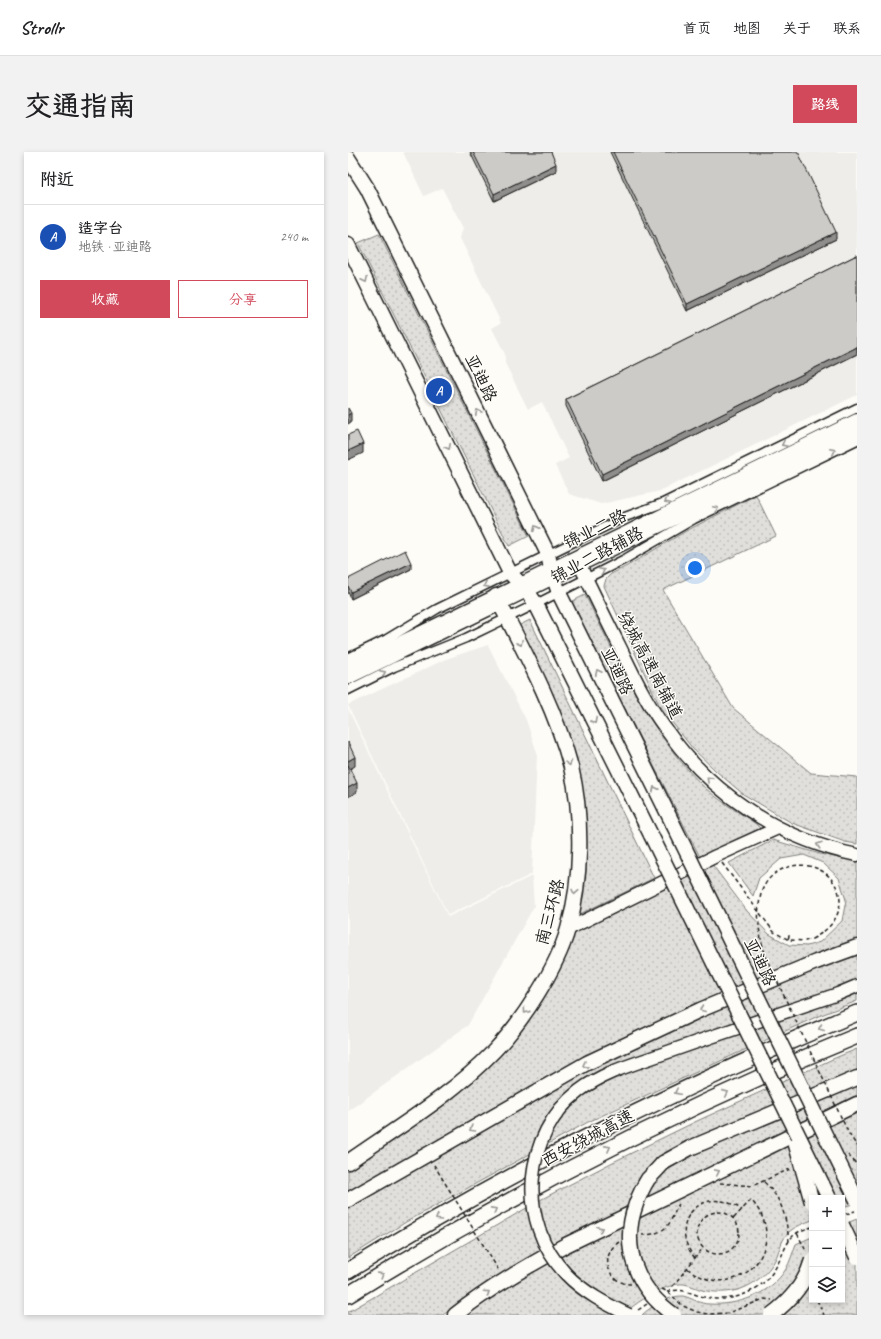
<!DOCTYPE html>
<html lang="zh">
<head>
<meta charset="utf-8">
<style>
	body { margin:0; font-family:Caveat,"LXGW WenKai TC",sans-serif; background:#f2f2f2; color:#202124 }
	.controls { position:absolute; right:12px; bottom:12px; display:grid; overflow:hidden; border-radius:0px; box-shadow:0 2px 6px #0003 }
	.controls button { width:36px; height:36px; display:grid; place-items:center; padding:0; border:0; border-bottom:1px solid #e0e0e0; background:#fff; color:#202124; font:20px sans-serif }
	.you { position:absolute; left:347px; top:416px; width:14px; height:14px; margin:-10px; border:3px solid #fff; border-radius:50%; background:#1a73e8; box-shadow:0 0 0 6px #1a73e833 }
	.badge { display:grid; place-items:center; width:26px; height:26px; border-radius:50%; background:#d1495b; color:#fff; font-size:13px; font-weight:700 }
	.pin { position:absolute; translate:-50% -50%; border:2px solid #fff; box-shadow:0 1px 4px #0006 }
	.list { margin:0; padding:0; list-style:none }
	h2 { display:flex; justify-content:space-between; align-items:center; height:52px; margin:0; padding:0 16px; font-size:17px }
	h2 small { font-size:13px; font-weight:400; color:#757577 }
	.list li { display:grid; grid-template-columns:26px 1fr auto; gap:12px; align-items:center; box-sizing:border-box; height:64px; padding:0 16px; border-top:1px solid #e0e0e0 }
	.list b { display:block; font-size:15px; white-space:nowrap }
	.list p { margin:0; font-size:13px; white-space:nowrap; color:#757577 }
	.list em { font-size:13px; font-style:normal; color:#757577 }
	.actions { display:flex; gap:8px; padding:12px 16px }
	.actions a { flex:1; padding:9px 0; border:1px solid #d1495b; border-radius:0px; text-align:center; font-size:14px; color:#d1495b }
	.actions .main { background:#d1495b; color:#fff }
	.icon { flex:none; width:22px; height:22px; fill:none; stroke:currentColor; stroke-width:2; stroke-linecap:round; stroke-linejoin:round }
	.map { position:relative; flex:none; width:509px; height:1163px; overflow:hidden; border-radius:0px }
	header { display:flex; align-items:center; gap:24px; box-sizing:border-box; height:56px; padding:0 20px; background:#fff; border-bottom:1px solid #e0e0e0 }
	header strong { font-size:19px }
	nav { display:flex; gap:22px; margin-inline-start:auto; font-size:14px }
	.intro { display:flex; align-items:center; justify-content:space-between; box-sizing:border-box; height:96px; padding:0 24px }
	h1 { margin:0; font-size:28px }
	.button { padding:10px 18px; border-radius:0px; background:#d1495b; color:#fff; font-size:14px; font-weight:700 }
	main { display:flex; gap:24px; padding:0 24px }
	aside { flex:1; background:#fff; border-radius:0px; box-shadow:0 2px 6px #0003 }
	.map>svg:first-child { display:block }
	.built { fill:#eeede9 }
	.grass { fill:url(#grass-dots); stroke:#7e7e7c }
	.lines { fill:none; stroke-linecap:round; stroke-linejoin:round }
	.minor-casing { stroke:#1c1c1c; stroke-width:11 }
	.secondary-casing { stroke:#1c1c1c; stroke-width:15 }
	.trunk-casing { stroke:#1c1c1c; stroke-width:17 }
	.motorway-casing { stroke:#1c1c1c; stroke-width:18 }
	.path { stroke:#1c1c1c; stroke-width:1.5; stroke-dasharray:4 3; stroke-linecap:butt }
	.minor { stroke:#fdfcf7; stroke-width:8 }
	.secondary { stroke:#fdfcf7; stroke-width:12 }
	.trunk { stroke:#fdfcf7; stroke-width:14 }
	.motorway { stroke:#fdfcf7; stroke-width:15 }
	.secondary-bridge-casing { stroke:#1c1c1c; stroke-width:15; stroke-linecap:butt }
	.trunk-bridge-casing { stroke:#1c1c1c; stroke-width:17; stroke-linecap:butt }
	.path-bridge { stroke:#1c1c1c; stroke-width:1.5; stroke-dasharray:4 3; stroke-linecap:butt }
	.secondary-bridge { stroke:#fdfcf7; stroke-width:12 }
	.trunk-bridge { stroke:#fdfcf7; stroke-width:14 }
	.wall { fill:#afafac; stroke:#1c1c1c }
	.shaded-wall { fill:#8f8e8c; stroke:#1c1c1c }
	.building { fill:#cccbc8; stroke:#1c1c1c }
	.oneway { stroke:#989794 }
	.labels { text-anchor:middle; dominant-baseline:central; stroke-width:3; stroke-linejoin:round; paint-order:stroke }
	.street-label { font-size:17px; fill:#1c1c1c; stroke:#fdfcf7 }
</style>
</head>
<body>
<header>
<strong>Strollr</strong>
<nav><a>首页</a><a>地图</a><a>关于</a><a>联系</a></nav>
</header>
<div class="intro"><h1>交通指南</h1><a class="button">路线</a></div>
<main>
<aside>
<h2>附近<small></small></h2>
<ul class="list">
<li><span class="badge" style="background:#1a4fb4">A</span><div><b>造字台</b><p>地铁 · 亚迪路</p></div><em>240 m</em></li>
</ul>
<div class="actions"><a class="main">收藏</a><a>分享</a></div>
</aside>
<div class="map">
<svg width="509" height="1163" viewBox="0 0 509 1163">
	<defs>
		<pattern id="grass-dots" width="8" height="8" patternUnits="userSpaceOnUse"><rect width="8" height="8" fill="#e0dfdb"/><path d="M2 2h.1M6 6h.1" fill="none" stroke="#c0bfbb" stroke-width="1.8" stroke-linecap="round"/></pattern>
	</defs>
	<rect width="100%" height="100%" fill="#fdfcf7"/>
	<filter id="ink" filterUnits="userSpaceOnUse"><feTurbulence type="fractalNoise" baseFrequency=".025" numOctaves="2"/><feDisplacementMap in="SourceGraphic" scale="8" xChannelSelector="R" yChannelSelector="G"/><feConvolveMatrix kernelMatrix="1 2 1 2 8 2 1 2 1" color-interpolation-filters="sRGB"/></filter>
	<g filter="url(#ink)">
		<g class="built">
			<path d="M55,0H509V243L312,339L253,352L221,342L207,313L221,306L194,250L180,257L157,211V202L144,176L153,171L112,86L115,76L94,36L76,44Z"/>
			<path d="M140,493L178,568L189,601L184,722L100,763L0,553L98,507Z"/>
			<path d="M0,557L100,765L184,724L186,754L120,873L0,959Z"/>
		</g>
		<g class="grass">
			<path d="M31,82L181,384L161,394L10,91Z"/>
			<path d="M408,343L428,384L315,438L385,556L463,621L509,625V692L497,690L444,671L395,642L368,619L345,597L312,555L256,434L258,427L263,422L279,414L338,379Z"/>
			<path d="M237,443C270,508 300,578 352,631C366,646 391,660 408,672L412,676L410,678L352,705L223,450Z"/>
			<path d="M182,468L306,726L228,764L236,724L217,576L202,538L170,474Z"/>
			<path d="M425,688L472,702L509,710V849L468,865L240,970L58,1070L0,1106V1018L73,966L166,886L194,849L216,802L223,780L363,711L399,759L421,782L441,793L459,794L472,790L494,769L498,748L491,726L475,711L456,703L433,707L411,726L405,744L381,711Z"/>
			<path d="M509,897V943L190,1100L163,1116L125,1141L95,1163H0V1160L194,1047L263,1011L349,969L487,906Z"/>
			<path d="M509,956V1051L494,1055V1046H464V1068C457,1071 448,1074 442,1079C433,1087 432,1098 427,1108C420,1121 407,1132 393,1137C381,1141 366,1141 354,1138C348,1136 342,1133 336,1132C320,1130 286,1151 275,1163H114L123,1156L222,1097Z"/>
			<path d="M509,1067V1163H294C302,1155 322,1143 335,1144C344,1146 352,1152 361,1152C389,1154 422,1143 438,1117C442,1110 445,1100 448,1092L464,1085V1148H494V1073Z"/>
		</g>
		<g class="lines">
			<defs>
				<g id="minor">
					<path d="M0,506L39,487L89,457L242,382L277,365L315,351L509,256"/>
					<path d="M0,538L46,515L118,486L188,452L277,407L346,367L509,288"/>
				</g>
				<g id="secondary">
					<path d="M229,407C243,437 258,467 273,497C286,524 299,552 317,576C363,642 431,687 509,703"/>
					<path d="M0,516L509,268"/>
					<path d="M0,526L509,278"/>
					<path d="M220,777L368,704L430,676"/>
					<path d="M360,886L490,842L509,834"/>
				</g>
				<g id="trunk">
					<path d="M0,6L19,36L200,402L203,417L211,441L325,672"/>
					<path d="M0,93L162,421L179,439L188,452L303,683"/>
					<path d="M0,1010C50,975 104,943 146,899C174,870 209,816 220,777C234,728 235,665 223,615C207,555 176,499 148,444"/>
					<path d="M315,1011L342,996L509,926"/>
					<path d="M0,1048L239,911L352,858L468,810L509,795"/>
					<path d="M107,1163C141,1136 180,1114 218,1093L509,952"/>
				</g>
				<g id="motorway">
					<path d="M0,1119C162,1019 333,934 509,861"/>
					<path d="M0,1143C162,1043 332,956 509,884"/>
				</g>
			</defs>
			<use href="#minor" class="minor-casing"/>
			<use href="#secondary" class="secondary-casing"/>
			<use href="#trunk" class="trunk-casing"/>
			<use href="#motorway" class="motorway-casing"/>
			<g class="path">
				<path d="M374,711L426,780L441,788L457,789L464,787"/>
				<path d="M440,787L442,781"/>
				<path d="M500,1003L506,1009L509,1014"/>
				<path d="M416,1030C434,1046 438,1065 441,1089"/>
				<path d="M372,1031L404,1034L442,1017"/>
				<circle cx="370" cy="1081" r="21"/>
				<path d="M498,1062L507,1059"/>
				<path d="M449,1081L458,1099"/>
				<path d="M294,1083C307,1083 319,1079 324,1066C327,1061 328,1056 331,1052"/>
				<path d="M271,1090C251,1103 259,1132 283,1132"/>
				<path d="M347,1106C317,1070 356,1030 394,1058"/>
				<path d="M339,1116C388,1156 446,1094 403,1048L385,1067"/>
				<path d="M314,1137L320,1140L335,1154L349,1160L360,1162L380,1161L416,1147L424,1148"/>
				<path d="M319,1140C334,1136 339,1140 352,1144C369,1149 387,1148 403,1139C419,1131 427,1119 434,1103C437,1096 440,1089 445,1084C450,1079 457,1077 464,1075"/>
				<path d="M320,1140L355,1096"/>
				<path d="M469,1148L476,1163"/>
				<path d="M290,1158L299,1152"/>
			</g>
			<use href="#minor" class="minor"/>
			<use href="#secondary" class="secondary"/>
			<use href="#trunk" class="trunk"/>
			<use href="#motorway" class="motorway"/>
			<defs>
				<path id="secondary-bridge" d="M281,1163C258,1152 235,1140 218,1122C168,1070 175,982 231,939C252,923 276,915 300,907C320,900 340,893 360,886"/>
				<g id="trunk-bridge">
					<path d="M325,672L509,1048"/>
					<path d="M303,683L481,1046"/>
					<path d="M448,993L464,1050"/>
					<path d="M315,1011C310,1017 305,1022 300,1027C295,1035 291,1044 288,1052C272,1096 289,1137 326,1163"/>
					<path d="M494,1073L509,1105"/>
					<path d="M423,1163C442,1149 458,1130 464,1108"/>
				</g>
			</defs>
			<use href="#secondary-bridge" class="secondary-bridge-casing"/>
			<use href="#trunk-bridge" class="trunk-bridge-casing"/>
			<g class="path-bridge">
				<path d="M464,787C479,779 491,768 492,750C492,742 489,734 484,728C465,703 421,711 413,742C407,766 412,791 422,814L501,982L509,994"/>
				<path d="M86,1013L150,1117"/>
			</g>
			<use href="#secondary-bridge" class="secondary-bridge"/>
			<use href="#trunk-bridge" class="trunk-bridge"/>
		</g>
		<g class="wall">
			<path d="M122,0H203L208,19L146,49Z"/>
			<path d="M262,0H450L488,87L339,159Z"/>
			<path d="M509,103V202L254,329L218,254V247Z"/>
			<path d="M63,417L3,447L0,440V427Z"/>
		</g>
		<g class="shaded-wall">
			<path d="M208,12V19L146,49V42Z"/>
			<path d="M488,80V87L339,159V152Z"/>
			<path d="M509,195V202L254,329V322Z"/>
			<path d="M3,261V270L0,272V263Z"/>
			<path d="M15,292V301L0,308V299Z"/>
			<path d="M63,411V417L3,447V440Z"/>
			<path d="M7,605V614L0,618V609Z"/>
			<path d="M9,631V640L0,645V636Z"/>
		</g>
		<g class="building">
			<path d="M125,0H203L208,12L146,42Z"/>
			<path d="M265,0H450L488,80L339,152Z"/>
			<path d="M509,103V195L254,322L218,247Z"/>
			<path d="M0,256L3,261L0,263Z"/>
			<path d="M9,279L15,292L0,299V283Z"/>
			<path d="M57,398L63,411L3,440L0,434V427Z"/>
			<path d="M0,590L7,605L0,609Z"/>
			<path d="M0,613L9,631L0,636Z"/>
		</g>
		<defs><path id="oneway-chevron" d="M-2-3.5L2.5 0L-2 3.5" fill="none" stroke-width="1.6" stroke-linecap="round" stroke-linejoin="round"/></defs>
		<g class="oneway">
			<use href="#oneway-chevron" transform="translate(17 128) rotate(64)"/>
			<use href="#oneway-chevron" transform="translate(130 260) rotate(-116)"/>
			<use href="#oneway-chevron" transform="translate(436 292) rotate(154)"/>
			<use href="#oneway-chevron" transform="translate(100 295) rotate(64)"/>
			<use href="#oneway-chevron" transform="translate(485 299) rotate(-26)"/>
			<use href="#oneway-chevron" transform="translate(319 349) rotate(155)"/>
			<use href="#oneway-chevron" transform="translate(368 357) rotate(-26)"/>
			<use href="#oneway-chevron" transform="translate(188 376) rotate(-116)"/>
			<use href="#oneway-chevron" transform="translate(254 419) rotate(-27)"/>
			<use href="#oneway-chevron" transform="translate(138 433) rotate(154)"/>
			<use href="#oneway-chevron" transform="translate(172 491) rotate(64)"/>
			<use href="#oneway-chevron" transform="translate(250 520) rotate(-116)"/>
			<use href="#oneway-chevron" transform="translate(35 521) rotate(-26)"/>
			<use href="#oneway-chevron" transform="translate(246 569) rotate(63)"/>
			<use href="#oneway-chevron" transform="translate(221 611) rotate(74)"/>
			<use href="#oneway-chevron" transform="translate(361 627) rotate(-137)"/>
			<use href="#oneway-chevron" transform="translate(307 637) rotate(-116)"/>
			<use href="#oneway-chevron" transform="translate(471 693) rotate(-162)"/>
			<use href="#oneway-chevron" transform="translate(227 740) rotate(101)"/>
			<use href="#oneway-chevron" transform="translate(354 857) rotate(157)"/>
			<use href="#oneway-chevron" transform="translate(178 859) rotate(125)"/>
			<use href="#oneway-chevron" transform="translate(473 876) rotate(157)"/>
			<use href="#oneway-chevron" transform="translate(237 913) rotate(152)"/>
			<use href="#oneway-chevron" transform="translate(329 940) rotate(154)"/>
			<use href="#oneway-chevron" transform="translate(378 941) rotate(-24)"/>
			<use href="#oneway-chevron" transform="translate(124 977) rotate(150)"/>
			<use href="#oneway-chevron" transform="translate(260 996) rotate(-28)"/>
			<use href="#oneway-chevron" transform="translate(369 1020) rotate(-26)"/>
			<use href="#oneway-chevron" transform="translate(146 1058) rotate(-29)"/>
			<use href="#oneway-chevron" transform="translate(90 1066) rotate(150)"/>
			<use href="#oneway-chevron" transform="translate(252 1077) rotate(-26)"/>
			<use href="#oneway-chevron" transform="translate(33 1123) rotate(-32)"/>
			<use href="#oneway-chevron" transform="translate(139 1141) rotate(-34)"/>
		</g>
	</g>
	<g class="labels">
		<g class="street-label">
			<text transform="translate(133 226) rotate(64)">亚迪路</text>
			<text transform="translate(247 377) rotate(-26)">锦业二路</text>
			<text transform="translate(249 403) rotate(-28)">锦业二路辅路</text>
			<text transform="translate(302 513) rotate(62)">绕城高速南辅道</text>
			<text transform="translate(269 519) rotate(64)">亚迪路</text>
			<text transform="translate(202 760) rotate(-75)">南三环路</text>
			<text transform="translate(412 810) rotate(64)">亚迪路</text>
			<text transform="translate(240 986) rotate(-28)">西安绕城高速</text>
		</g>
	</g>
</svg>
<div class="controls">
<button>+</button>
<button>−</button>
<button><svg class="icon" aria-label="layers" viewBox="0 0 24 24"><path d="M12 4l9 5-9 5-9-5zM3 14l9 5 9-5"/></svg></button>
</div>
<div class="you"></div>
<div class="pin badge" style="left:91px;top:239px;background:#1a4fb4">A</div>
</div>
</main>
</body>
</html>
